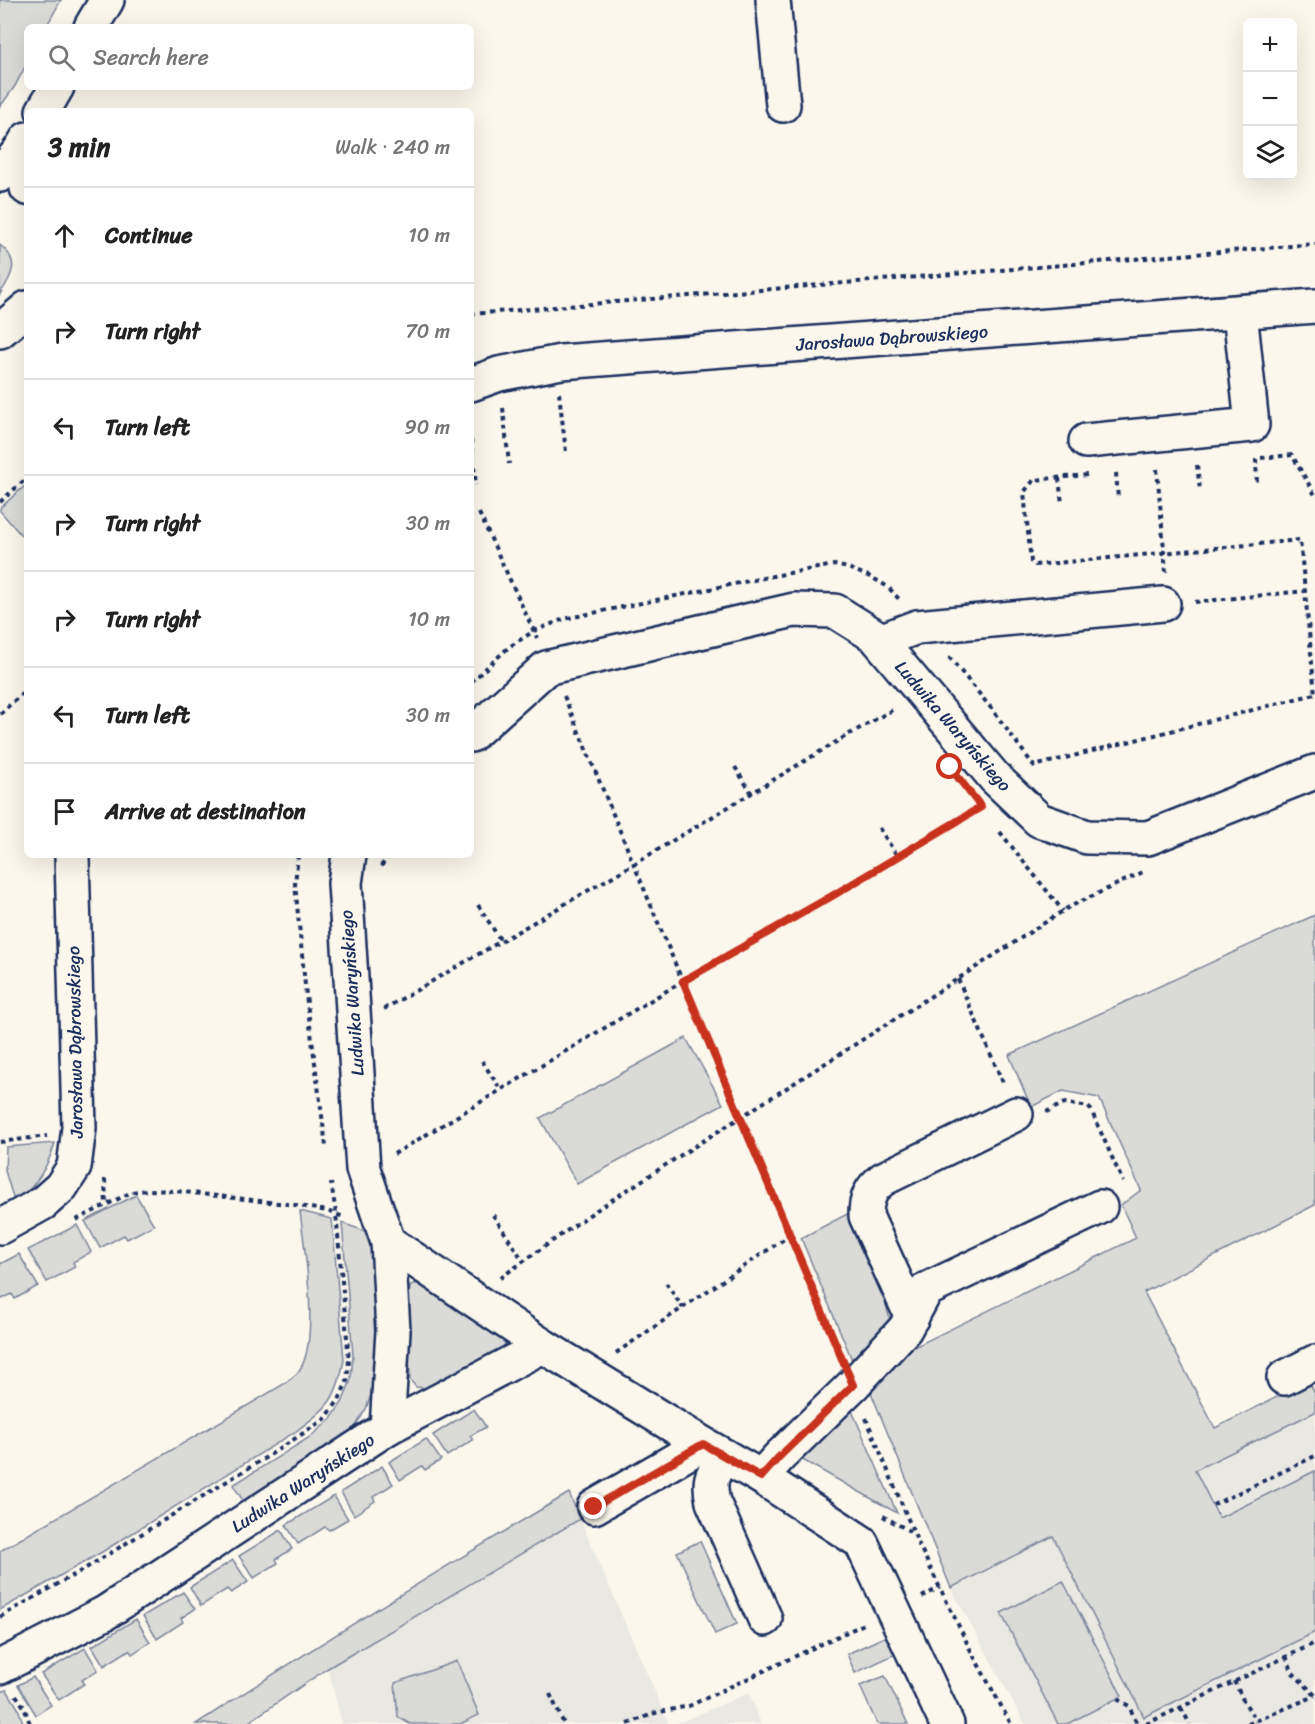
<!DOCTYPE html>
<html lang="en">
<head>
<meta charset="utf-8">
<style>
	body { margin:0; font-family:Sriracha,sans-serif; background:#f6f6f6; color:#222 }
	.controls { position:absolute; right:18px; top:18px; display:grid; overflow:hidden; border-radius:9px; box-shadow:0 6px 24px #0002 }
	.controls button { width:54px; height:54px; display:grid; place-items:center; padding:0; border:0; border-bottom:2px solid #e0e0e0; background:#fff; color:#222; font:30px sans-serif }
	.stop { position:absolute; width:18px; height:18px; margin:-14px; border:4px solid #c8321e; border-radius:50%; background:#fff }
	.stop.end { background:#c8321e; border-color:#fff; box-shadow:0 2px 6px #0008 }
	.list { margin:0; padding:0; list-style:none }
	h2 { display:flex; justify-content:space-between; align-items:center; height:78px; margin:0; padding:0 24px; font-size:26px }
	h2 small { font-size:20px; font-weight:400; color:#767676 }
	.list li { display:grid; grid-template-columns:39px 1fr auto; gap:18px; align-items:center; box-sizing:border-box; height:96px; padding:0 24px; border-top:2px solid #e0e0e0 }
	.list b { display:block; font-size:22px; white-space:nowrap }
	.list em { font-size:20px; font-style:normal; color:#767676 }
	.icon { flex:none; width:33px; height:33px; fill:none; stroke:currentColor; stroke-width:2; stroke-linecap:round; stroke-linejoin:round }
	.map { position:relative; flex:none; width:1315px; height:1724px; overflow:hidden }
	.search { position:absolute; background:#fff; box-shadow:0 6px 24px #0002; left:24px; top:24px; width:450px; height:66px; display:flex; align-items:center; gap:15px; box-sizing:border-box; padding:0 21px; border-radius:9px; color:#767676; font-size:22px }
	.panel { position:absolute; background:#fff; box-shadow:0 6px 24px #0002; left:24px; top:108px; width:450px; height:750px; border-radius:9px }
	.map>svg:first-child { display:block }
	.built { fill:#eae8e2 }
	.green { fill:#dadad7; stroke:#7a849a; stroke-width:1.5 }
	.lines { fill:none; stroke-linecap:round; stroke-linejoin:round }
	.minor-casing { stroke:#1b2f5e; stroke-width:38 }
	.path { stroke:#1b2f5e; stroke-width:4; stroke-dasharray:4.5 4.5; stroke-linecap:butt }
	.minor { stroke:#fbf7ec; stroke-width:33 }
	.route { stroke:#c8321e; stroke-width:8 }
	.labels { text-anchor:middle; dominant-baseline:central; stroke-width:4.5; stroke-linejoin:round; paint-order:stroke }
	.street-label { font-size:18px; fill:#1b2f5e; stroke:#fbf7ec }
</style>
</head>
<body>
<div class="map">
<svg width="1315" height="1724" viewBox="0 0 1315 1724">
	<rect width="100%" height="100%" fill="#fbf7ec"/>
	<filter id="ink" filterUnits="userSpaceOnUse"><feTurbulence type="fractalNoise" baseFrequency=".0167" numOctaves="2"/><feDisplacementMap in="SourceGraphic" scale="12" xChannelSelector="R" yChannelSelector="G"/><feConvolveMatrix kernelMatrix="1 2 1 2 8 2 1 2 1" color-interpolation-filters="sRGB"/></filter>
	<g filter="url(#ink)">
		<g class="built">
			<path d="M1315,1412V1724H1025L951,1588L1053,1536Z"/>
			<path d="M580,1519L669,1724H342L328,1668Z"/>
			<path d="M749,1693L761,1724H676Z"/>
		</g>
		<g class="green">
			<path d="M0,0H61L46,27H27V63L15,86L0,107Z"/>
			<path d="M0,245C21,261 12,276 0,294Z"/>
			<path d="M27,484V532L22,536L0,511V508Z"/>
			<path d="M1315,915V1205L1144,1292L1215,1428L1309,1381L1315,1394V1412L1195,1470L1219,1518L1315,1471V1632L1144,1717L1053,1536L951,1588L870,1390L910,1349L1136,1238L1121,1205L1141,1190L1099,1098L1063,1091L1031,1107L1009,1055Z"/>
			<path d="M686,1038L723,1104L577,1184L540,1118Z"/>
			<path d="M55,1143C47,1169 36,1185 15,1204L5,1171L6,1147Z"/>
			<path d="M136,1195L154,1225L127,1239L124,1235L100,1248L85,1221Z"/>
			<path d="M300,1211L332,1219L344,1360C336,1402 328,1407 295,1432L102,1552L0,1610V1551L284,1384C289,1380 295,1376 298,1372C321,1344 304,1247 300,1211Z"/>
			<path d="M849,1213L859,1241L880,1282L890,1320L887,1333L855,1367L801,1238Z"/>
			<path d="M342,1223L379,1236V1372L366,1409L345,1444L247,1507L233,1485L310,1437L331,1419L343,1401L351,1379L353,1355Z"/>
			<path d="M77,1225L91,1252L73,1262L75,1267L47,1282L28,1250Z"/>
			<path d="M19,1254L38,1286L15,1299L12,1294L0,1300V1264Z"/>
			<path d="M419,1283L506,1341L503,1348L425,1388L416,1387L410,1380L407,1297L411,1285Z"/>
			<path d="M849,1404L897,1513L799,1458Z"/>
			<path d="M474,1409L486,1427L470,1436L473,1440L447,1456L433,1435Z"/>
			<path d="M426,1439L441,1460L425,1470L422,1466L400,1480L389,1462Z"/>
			<path d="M382,1466L393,1484L373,1497L375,1501L354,1515L341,1492Z"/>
			<path d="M569,1493L580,1519L328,1668L246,1724H196C319,1644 443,1567 569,1493Z"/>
			<path d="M334,1496L348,1519L329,1530L325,1527L298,1544L286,1525Z"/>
			<path d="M281,1530L292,1549L276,1559L278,1563L254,1578L239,1556Z"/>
			<path d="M700,1541L737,1624L715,1634L677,1552Z"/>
			<path d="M233,1560L248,1582L231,1593L227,1589L201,1606L190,1587Z"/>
			<path d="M1063,1581L1122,1696L1067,1724H1058L1001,1613Z"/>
			<path d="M183,1592L195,1609L181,1618L183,1622L157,1639L143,1616Z"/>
			<path d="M136,1619L150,1642L132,1654L129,1650L104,1666L92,1646Z"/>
			<path d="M893,1633L902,1651L855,1673L847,1654Z"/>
			<path d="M85,1648L98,1670L82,1680L84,1684L59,1700L41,1674Z"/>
			<path d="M457,1661L479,1715L460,1724H410L398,1717L395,1683Z"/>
			<path d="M885,1676L908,1724H877L860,1686Z"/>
			<path d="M33,1677L51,1705L36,1715L18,1685Z"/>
			<path d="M7,1690L18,1708L23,1723L0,1724V1692Z"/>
		</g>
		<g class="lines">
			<defs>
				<g id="minor">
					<path d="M773,0L783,105"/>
					<path d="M91,27L107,0"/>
					<path d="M43,111L57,87"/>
					<path d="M21,149L27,188"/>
					<path d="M0,175L21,149L27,139"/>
					<path d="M0,331L27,308"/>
					<path d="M471,384L499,374L561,362L1315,306"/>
					<path d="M1086,441L1252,425L1240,312"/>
					<path d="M880,641L917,627L1163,604"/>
					<path d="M471,735L546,668L794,610L835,611L875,636L995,778L1039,820L1087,837L1148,838L1315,772"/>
					<path d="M0,1227L43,1203L61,1187L74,1167L79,1128L72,855"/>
					<path d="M388,1242L543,1346L703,1444L761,1477L779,1457L853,1385L905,1329L926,1290L1100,1207"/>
					<path d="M912,1317L866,1216C866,1199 870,1189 883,1179L1016,1114"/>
					<path d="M1284,1378L1315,1362"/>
					<path d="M387,1428L543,1346"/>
					<path d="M724,1456C712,1475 708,1479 713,1502L765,1619"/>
					<path d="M761,1477L861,1542L947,1724"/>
					<path d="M594,1507L703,1444"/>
					<path d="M0,1667L105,1613L387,1428L393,1331L388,1242L363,1169L345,883L349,855"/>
				</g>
			</defs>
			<use href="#minor" class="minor-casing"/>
			<g class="path">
				<path d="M471,314L1315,244"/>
				<path d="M559,393L566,452"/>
				<path d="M503,408L509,464"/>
				<path d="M471,440L476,485"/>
				<path d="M1261,458L1292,455L1315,495"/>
				<path d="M1256,459L1257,484"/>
				<path d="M1197,465L1200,490"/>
				<path d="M1157,469L1166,572"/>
				<path d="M1116,473L1118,499"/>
				<path d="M1087,475L1034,480L1024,492L1031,562L1035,565L1300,540L1315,694"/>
				<path d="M1059,478L1062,504"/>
				<path d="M0,502L27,478"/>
				<path d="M479,513L537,638"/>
				<path d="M1195,602L1305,591"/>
				<path d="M949,657L991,708L1034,766L1315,694"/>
				<path d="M471,682L509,647L534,631L564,619L773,576L834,565L848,568L871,577L888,587L899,599"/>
				<path d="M564,696L723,1079L840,1353"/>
				<path d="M0,714L27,689"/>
				<path d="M735,767L752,794"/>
				<path d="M879,828L898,857"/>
				<path d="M1000,832L1063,911"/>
				<path d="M298,855L295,884L306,995L326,1146"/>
				<path d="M381,866L390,855"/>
				<path d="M478,905L501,941"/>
				<path d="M958,979L1004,1085"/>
				<path d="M384,1009L634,864L846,736L894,709"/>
				<path d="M482,1061L501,1090"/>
				<path d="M1046,1112L1065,1103L1088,1107L1091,1110L1123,1182"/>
				<path d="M0,1142L47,1136"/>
				<path d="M394,1154L683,981L832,896L979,808"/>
				<path d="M105,1179L106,1205"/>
				<path d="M493,1215L524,1262"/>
				<path d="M76,1220L132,1192L147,1190L175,1191L295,1205L327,1211L344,1217"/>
				<path d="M500,1278L592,1213L681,1155L939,991L1069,907L1143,872"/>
				<path d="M666,1283L683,1308"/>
				<path d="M616,1353L790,1235"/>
				<path d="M866,1418L918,1543L971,1651L1011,1724"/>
				<path d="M1213,1505L1315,1456"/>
				<path d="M883,1516L913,1533"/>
				<path d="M922,1597L940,1587"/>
				<path d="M0,1617L86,1568L273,1453L325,1419L339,1400L347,1381L349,1360L336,1213L331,1183"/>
				<path d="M1286,1656L1293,1673L1315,1695"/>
				<path d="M1234,1681L1242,1698L1256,1721"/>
				<path d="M550,1694L564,1724"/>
				<path d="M16,1695L24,1707L30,1724"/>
				<path d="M1117,1699L1129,1706L1137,1724"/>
				<path d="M1181,1708L1190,1724"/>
				<path d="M628,1724L655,1713L689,1706L864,1624"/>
				<path d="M1146,1724L1315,1643"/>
				<path d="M1248,1724L1315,1696"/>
			</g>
			<use href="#minor" class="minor"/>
		</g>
	</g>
	<g class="lines" filter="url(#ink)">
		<path class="route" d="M594,1507L703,1444L761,1477L779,1457L853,1385L683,981L832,896L981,807L950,767"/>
	</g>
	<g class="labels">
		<g class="street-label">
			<text transform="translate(892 338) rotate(-4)">Jarosława Dąbrowskiego</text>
			<text transform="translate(953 726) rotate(49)">Ludwika Waryńskiego</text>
			<text transform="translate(352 993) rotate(-94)">Ludwika Waryńskiego</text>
			<text transform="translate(75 1042) rotate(-91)">Jarosława Dąbrowskiego</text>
			<text transform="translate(303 1483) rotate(-33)">Ludwika Waryńskiego</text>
		</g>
	</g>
</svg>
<div class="controls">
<button>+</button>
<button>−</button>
<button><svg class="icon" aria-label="layers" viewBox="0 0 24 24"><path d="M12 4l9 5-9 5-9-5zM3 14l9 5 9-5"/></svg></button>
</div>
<div class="stop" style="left:950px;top:767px"></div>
<div class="stop end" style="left:594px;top:1507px"></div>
<div class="search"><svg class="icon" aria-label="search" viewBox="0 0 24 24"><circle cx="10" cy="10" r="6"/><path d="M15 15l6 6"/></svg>Search here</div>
<section class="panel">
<h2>3 min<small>Walk · 240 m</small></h2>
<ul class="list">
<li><svg class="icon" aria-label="ahead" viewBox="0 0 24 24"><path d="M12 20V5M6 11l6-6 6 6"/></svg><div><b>Continue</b></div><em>10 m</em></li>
<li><svg class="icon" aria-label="right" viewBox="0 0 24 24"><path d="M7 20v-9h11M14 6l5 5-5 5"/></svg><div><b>Turn right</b></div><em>70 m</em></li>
<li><svg class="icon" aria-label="left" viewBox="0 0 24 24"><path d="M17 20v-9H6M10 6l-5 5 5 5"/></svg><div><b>Turn left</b></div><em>90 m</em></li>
<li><svg class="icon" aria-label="right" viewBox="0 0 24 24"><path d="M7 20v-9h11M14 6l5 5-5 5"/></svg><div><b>Turn right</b></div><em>30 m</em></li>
<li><svg class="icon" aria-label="right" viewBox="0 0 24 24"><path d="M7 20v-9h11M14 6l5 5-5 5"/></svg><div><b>Turn right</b></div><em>10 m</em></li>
<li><svg class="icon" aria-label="left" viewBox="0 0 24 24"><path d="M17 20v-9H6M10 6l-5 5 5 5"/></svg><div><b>Turn left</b></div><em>30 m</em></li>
<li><svg class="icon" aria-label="arrive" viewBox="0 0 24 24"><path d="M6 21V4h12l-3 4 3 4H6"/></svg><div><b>Arrive at destination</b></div></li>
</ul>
</section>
</div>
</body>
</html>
